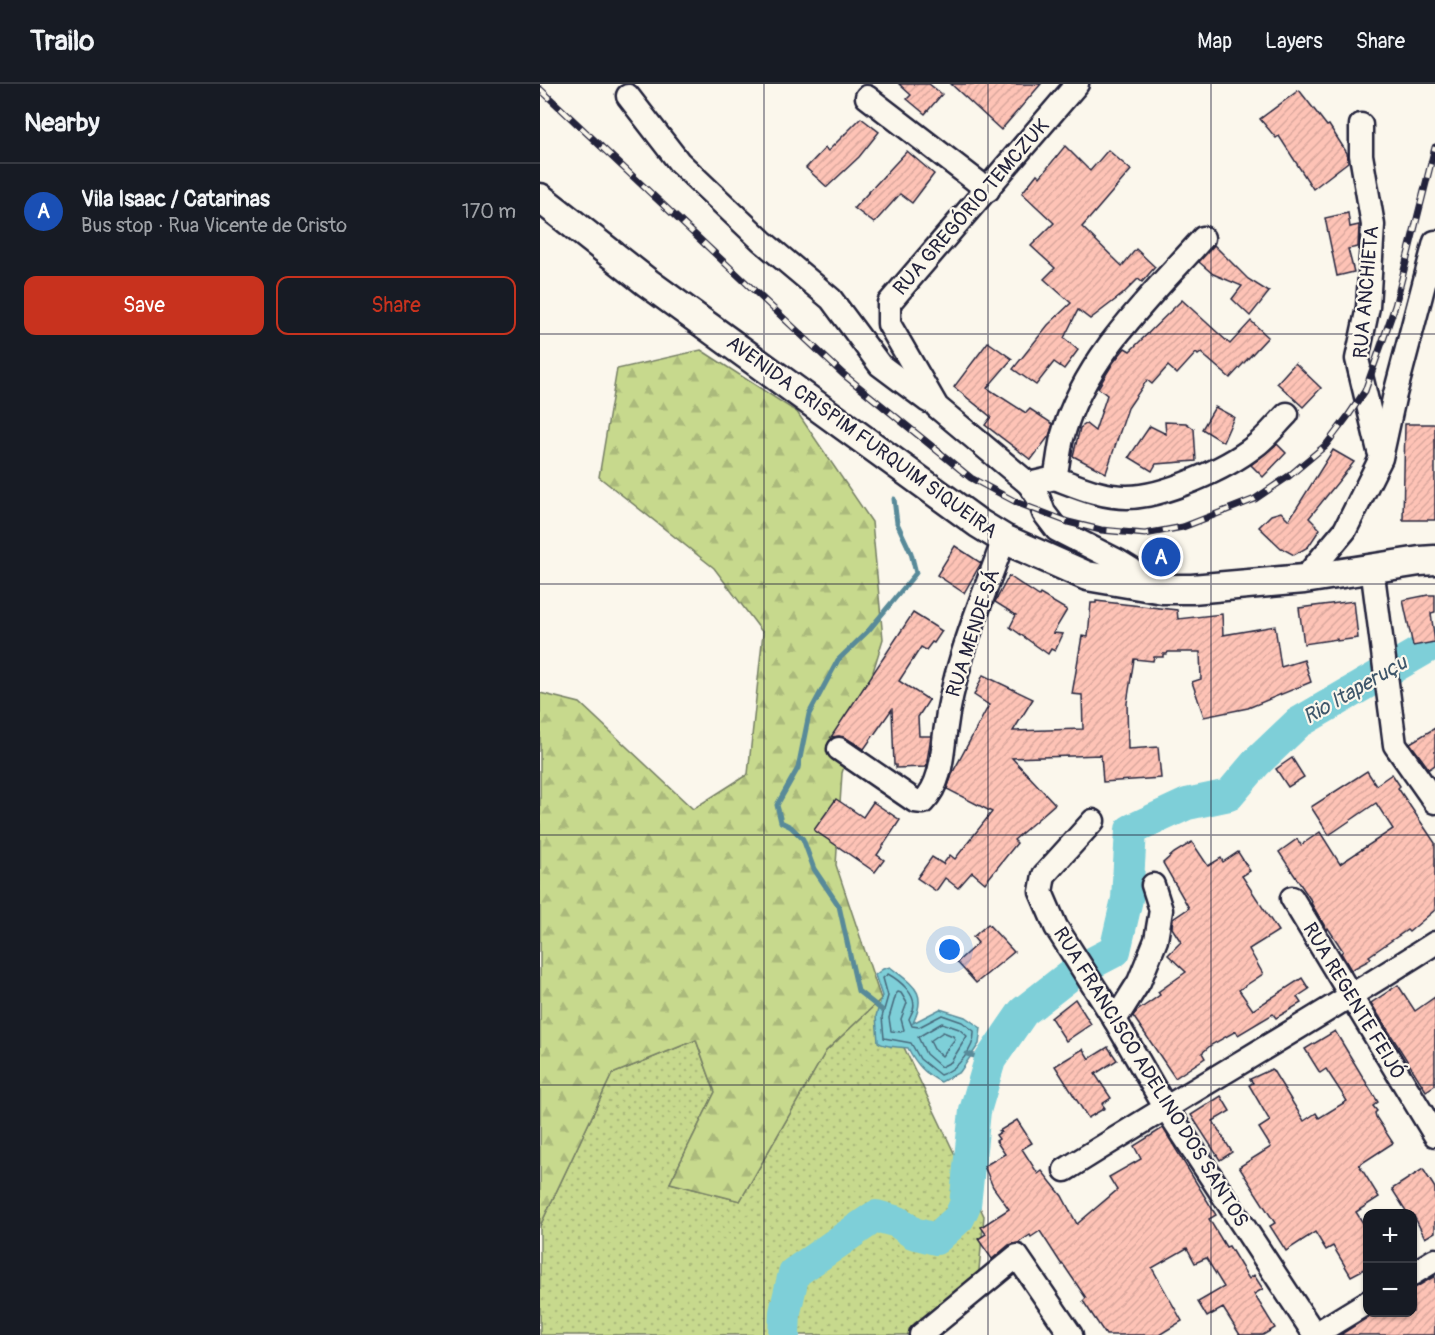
<!DOCTYPE html>
<html lang="en">
<head>
<meta charset="utf-8">
<style>
	body { margin:0; font-family:Pangolin,sans-serif; background:#20242c; color:#f1f3f6 }
	.controls { position:absolute; right:18px; bottom:18px; display:grid; overflow:hidden; border-radius:12px; box-shadow:0 2px 4px #0004 }
	.controls button { width:54px; height:54px; display:grid; place-items:center; padding:0; border:0; border-bottom:2px solid #363941; background:#171b24; color:#f1f3f6; font:30px sans-serif }
	.you { position:absolute; left:410px; top:866px; width:21px; height:21px; margin:-15px; border:4px solid #fff; border-radius:50%; background:#1a73e8; box-shadow:0 0 0 9px #1a73e833 }
	.badge { display:grid; place-items:center; width:39px; height:39px; border-radius:50%; background:#c8321e; color:#fff; font-size:20px; font-weight:700 }
	.pin { position:absolute; translate:-50% -50%; border:3px solid #fff; box-shadow:0 2px 6px #0006 }
	.list { margin:0; padding:0; list-style:none }
	h2 { display:flex; justify-content:space-between; align-items:center; height:78px; margin:0; padding:0 24px; font-size:26px }
	h2 small { font-size:20px; font-weight:400; color:#9ea1a6 }
	.list li { display:grid; grid-template-columns:39px 1fr auto; gap:18px; align-items:center; box-sizing:border-box; height:96px; padding:0 24px; border-top:2px solid #363941 }
	.list b { display:block; font-size:22px; white-space:nowrap }
	.list p { margin:0; font-size:20px; white-space:nowrap; color:#9ea1a6 }
	.list em { font-size:20px; font-style:normal; color:#9ea1a6 }
	.actions { display:flex; gap:12px; padding:18px 24px }
	.actions a { flex:1; padding:14px 0; border:2px solid #c8321e; border-radius:12px; text-align:center; font-size:21px; color:#c8321e }
	.actions .main { background:#c8321e; color:#fff }
	.map { position:relative; flex:none; width:895px; height:1251px; overflow:hidden }
	header { display:flex; align-items:center; gap:36px; box-sizing:border-box; height:84px; padding:0 30px; background:#171b24; border-bottom:2px solid #363941 }
	header strong { font-size:28px }
	nav { display:flex; gap:33px; margin-inline-start:auto; font-size:21px }
	main { display:flex }
	aside { flex:1; background:#171b24 }
	.map>svg:first-child { display:block }
	.grass { fill:url(#grass-dots); stroke:#747e64; stroke-width:1.5 }
	.forest { fill:url(#forest-firs); stroke:#747e64; stroke-width:1.5 }
	.water { fill:#7ecfd8; stroke:#598a99; stroke-width:1.5 }
	.lines { fill:none; stroke-linecap:round; stroke-linejoin:round }
	.shore { stroke:#47677a; stroke-width:1.5 }
	.stream { stroke:#598a99; stroke-width:5 }
	.river { stroke:#7ecfd8; stroke-width:32 }
	.building { fill:url(#building-hatch); stroke:#22223b; stroke-width:1.5 }
	.minor-casing { stroke:#22223b; stroke-width:27 }
	.major-casing { stroke:#22223b; stroke-width:33 }
	.minor { stroke:#fbf7ec; stroke-width:22 }
	.major { stroke:#fbf7ec; stroke-width:28 }
	.rail-casing { stroke:#22223b; stroke-width:7 }
	.rail { stroke:#fbf7ec; stroke-width:4.5; stroke-dasharray:14; stroke-linecap:butt }
	.grid { fill:none; stroke:#22223b; stroke-width:1.5; stroke-opacity:0.55 }
	.labels { text-anchor:middle; dominant-baseline:central; stroke-width:4.5; stroke-linejoin:round; paint-order:stroke }
	.street-label { font-size:20px; fill:#22223b; stroke:#fbf7ec }
	.water-label { font-size:21px; font-style:italic; fill:#3e566a; stroke:#fbf7ec }
</style>
</head>
<body>
<header>
<strong>Trailo</strong>
<nav><a>Map</a><a>Layers</a><a>Share</a></nav>
</header>
<main>
<aside>
<h2>Nearby<small></small></h2>
<ul class="list">
<li><span class="badge" style="background:#1a4fb4">A</span><div><b>Vila Isaac / Catarinas</b><p>Bus stop · Rua Vicente de Cristo</p></div><em>170 m</em></li>
</ul>
<div class="actions"><a class="main">Save</a><a>Share</a></div>
</aside>
<div class="map">
<svg width="895" height="1251" viewBox="0 0 895 1251">
	<defs>
		<pattern id="grass-dots" width="8" height="8" patternUnits="userSpaceOnUse" patternTransform="scale(1.5)"><rect width="8" height="8" fill="#c7d98d"/><path d="M2 2h.1M6 6h.1" fill="none" stroke="#abba7b" stroke-width="1.8" stroke-linecap="round"/></pattern>
		<pattern id="forest-firs" width="22" height="20" patternUnits="userSpaceOnUse" patternTransform="scale(1.5)"><rect width="22" height="20" fill="#c7d98d"/><path d="M5 1l3.5 6h-7zM16 11l3.5 6h-7z" fill="#abba7b"/></pattern>
		<pattern id="building-hatch" width="6" height="6" patternUnits="userSpaceOnUse" patternTransform="scale(1.5)"><rect width="6" height="6" fill="#fec3b6"/><path d="M-1 1l2-2M0 6l6-6M5 7l2-2" fill="none" stroke="#d9a79d"/></pattern>
	</defs>
	<rect width="100%" height="100%" fill="#fbf7ec"/>
	<filter id="ink" filterUnits="userSpaceOnUse"><feTurbulence type="fractalNoise" baseFrequency=".0167" numOctaves="2"/><feDisplacementMap in="SourceGraphic" scale="12" xChannelSelector="R" yChannelSelector="G"/><feConvolveMatrix kernelMatrix="1 2 1 2 8 2 1 2 1" color-interpolation-filters="sRGB"/></filter>
	<g filter="url(#ink)">
		<path class="grass" d="M341,915L444,1132L436,1218L401,1251H0V1142L72,990L156,956L175,1008L130,1099L200,1117L286,967Z"/>
		<path class="forest" d="M161,266L257,328L332,438L343,555L302,689L296,781L341,915L286,967L200,1117L130,1099L175,1008L156,956L72,990L0,1142V609L40,619L153,725L208,690L223,549L174,484L59,393L77,285Z"/>
		<path class="water" d="M350,883C374,902 388,908 373,939L400,925L425,933L441,944L439,960L420,988L401,998C385,990 376,980 368,964C358,962 345,964 338,958L336,932L342,912L335,891L343,885Z"/>
		<g class="lines">
			<g class="shore">
				<path d="M348,890C359,896 378,911 373,926C372,929 370,932 369,935L372,942L379,943L402,931L422,938L434,947C435,965 417,986 400,991L380,975L371,959L344,954L342,933L348,912L343,894Z"/>
				<path d="M358,908L361,909L367,919L361,935L364,946L361,948L351,947L349,934L356,910Z"/>
				<path d="M402,939L419,945L427,952L411,978L401,983L386,970L378,953Z"/>
				<path d="M403,948L413,952L415,955L402,972L394,965L390,957Z"/>
			</g>
			<g class="stream">
				<path d="M342,926L318,907L299,822L274,785L263,755L251,743L241,738L237,721L258,684L269,630L298,576L329,546L376,489L371,469L357,439L354,415"/>
				<path d="M427,970L450,976"/>
			</g>
			<g class="river">
				<path d="M554,878L575,867L587,815L591,746L647,720L689,711L716,679L758,639L895,559"/>
				<path d="M244,1251L245,1228L254,1189L336,1132L358,1138L373,1149L396,1155L419,1134L425,1121L435,1027L450,976L483,928L529,892"/>
			</g>
		</g>
		<g class="building">
			<path d="M359,0H389L402,10L385,30L367,15L371,11Z"/>
			<path d="M411,0H501L461,46Z"/>
			<path d="M759,6L787,42L789,41L807,69L808,78L773,105L739,52L736,54L720,35Z"/>
			<path d="M321,34L339,48L319,73L287,103L266,84L285,64L288,67Z"/>
			<path d="M525,62L550,87L568,66L591,86L542,143L582,182L596,165L615,183L602,198L598,195L583,210L550,235L538,226L524,254L538,266L524,285L514,278L496,301L473,285L508,241L531,219L504,195L515,184L491,162L514,139L482,109L497,90L500,93Z"/>
			<path d="M367,67L394,90L372,119L360,110L334,139L314,124Z"/>
			<path d="M808,129L810,143L819,141L818,163L808,165L814,188L797,192L785,134Z"/>
			<path d="M674,161L708,195L729,208L710,232L692,215L702,202L673,190L659,178Z"/>
			<path d="M642,216L690,260L711,237L728,253L690,294L661,269L658,271L656,269L637,290L628,282L612,300L607,296L588,324L566,389L533,372L540,344L546,340L555,347L567,311L558,304L573,279L585,264L590,267Z"/>
			<path d="M448,258L472,275L447,304L486,329L490,325L513,340L509,352L491,376L445,341L451,333L414,303Z"/>
			<path d="M755,279L781,304L763,323L737,299Z"/>
			<path d="M675,323L694,333L683,358L662,345Z"/>
			<path d="M625,338L646,339L654,345L656,377L616,380L612,387L589,373L610,342L626,350Z"/>
			<path d="M865,340H895V436H863Z"/>
			<path d="M737,360L746,369L723,393L711,381Z"/>
			<path d="M793,366L814,378L769,434L780,445L768,463L754,471L741,464L719,443L731,431L741,428L749,436Z"/>
			<path d="M415,462L441,479L424,509L397,491Z"/>
			<path d="M469,492L499,512L500,510L527,526L513,549L523,550L515,567L511,565L508,570L470,543L476,531L455,518Z"/>
			<path d="M888,511H895V528L891,529L895,558L873,562L863,516Z"/>
			<path d="M556,517L637,526L638,535L682,530L683,551L735,542L741,583L764,576L771,598L708,624L664,633L652,598L661,595L660,568H628L627,570H623V573H614L613,577L594,575L587,619L588,665L618,663L621,694L563,698L561,671L472,674L515,720L474,756L477,759L445,799L432,788L418,804L405,794L396,807L377,794L392,773L403,780L410,771L415,775L452,728L407,705L413,688L449,621L434,611L443,591L493,615L473,647L543,645L542,611L532,610L542,552L548,553L551,519H556Z"/>
			<path d="M814,517L818,554L797,557V555L764,560L759,524Z"/>
			<path d="M373,529L402,547L394,559L392,558L386,566L381,563L359,597L389,616L378,633L379,652H391L386,683L356,684V681H354L352,625L324,665L306,654L299,652L291,653Z"/>
			<path d="M895,644V681L889,685L870,659Z"/>
			<path d="M752,674L764,693L748,703L736,685Z"/>
			<path d="M827,687L836,701L852,690L860,702L858,704L895,759V826L869,848L867,846L829,872L831,874L828,877L811,886L801,869L803,867L788,844L787,846L771,819L772,818L739,768L757,755L761,761L780,748L800,780L853,745L836,719L789,751L771,723Z"/>
			<path d="M296,715L323,733L333,718L360,736L337,771L344,776L335,788L274,746Z"/>
			<path d="M652,758L668,782L681,774L683,778L698,768L710,787L702,792L738,847L709,865L723,890L699,906L713,926L762,894L769,905L757,913L761,919L736,934L733,930L698,951L696,947L671,961L662,969L665,974L635,994L593,932L597,927L620,911L618,908L646,888L628,871L641,858L632,844L633,835L649,824L623,779L634,769Z"/>
			<path d="M448,840L474,868L436,899L417,878L438,859L433,853Z"/>
			<path d="M858,901L875,927L895,913V1001L886,1007L831,919Z"/>
			<path d="M535,915L551,940L526,957L511,934Z"/>
			<path d="M795,947L838,1018L833,1022L837,1027L835,1029L836,1033L853,1059L819,1081L839,1113L816,1128L828,1147V1183L811,1192L793,1162L786,1166L775,1148L746,1167L730,1142L735,1139L699,1083L731,1063L719,1044L730,1037L709,1001L713,999L710,995L732,985L764,1037L776,1029L779,1034L807,1017L786,985L780,989L765,965Z"/>
			<path d="M568,963L577,976L555,990L571,1014L562,1020L565,1024L548,1034L515,982L543,965L549,975Z"/>
			<path d="M681,1012L690,1027L673,1037L692,1068L680,1076L651,1031Z"/>
			<path d="M477,1036L492,1059L482,1065L498,1090L502,1087L522,1112L537,1140L577,1106L569,1093L601,1075L594,1062L623,1044L676,1131L669,1135L686,1163L689,1162L709,1195L714,1191L723,1205L714,1210L735,1244L723,1251H700L683,1224L667,1233L658,1218L684,1203L666,1174L655,1179L647,1164L612,1184L642,1237L619,1251H566L543,1217L546,1214L523,1180L522,1181L500,1147L491,1153L490,1151L478,1159L469,1161L452,1175L438,1155L446,1150L441,1143L469,1125L453,1103L444,1082L465,1070L456,1057L459,1055L456,1051L461,1048L459,1047Z"/>
			<path d="M883,1085L895,1104V1148L885,1154L873,1130H868L852,1105Z"/>
			<path d="M895,1192V1251H800L836,1228H873V1205Z"/>
		</g>
		<g class="lines">
			<defs>
				<g id="minor">
					<path d="M537,0L349,219V240L397,323L489,400L499,415L504,429L517,446L578,477L617,501"/>
					<path d="M88,12L139,78L222,157L291,215L340,281L388,317"/>
					<path d="M327,13L448,106"/>
					<path d="M821,41V71L833,141L828,223L817,275L839,367"/>
					<path d="M515,394C539,403 561,413 587,413C623,413 686,385 715,362C727,353 737,340 747,330"/>
					<path d="M489,400L515,394C518,381 519,367 522,354C544,274 610,213 663,154"/>
					<path d="M832,483L855,661L895,718"/>
					<path d="M764,495L805,446L841,374L854,314L895,158"/>
					<path d="M299,665L375,717L383,718C401,700 402,673 405,649C413,582 441,519 464,455"/>
					<path d="M553,737L504,791L501,808L516,843L575,936L625,1023L775,1251"/>
					<path d="M752,814L895,1051"/>
					<path d="M575,936L599,898L616,856L621,826L613,801"/>
					<path d="M525,1086C647,1009 773,937 895,859"/>
					<path d="M872,1190L895,1176"/>
					<path d="M381,1251L477,1172L531,1251"/>
					<path d="M774,1251L828,1218"/>
				</g>
				<path id="major" d="M0,114L108,199L438,439L464,455L547,492L623,505H652L764,495L880,477L895,476"/>
			</defs>
			<use href="#minor" class="minor-casing"/>
			<use href="#major" class="major-casing"/>
			<use href="#minor" class="minor"/>
			<use href="#major" class="major"/>
			<defs>
				<path id="rail" d="M0,5L303,290L431,394L478,419L528,438L561,446L605,450L643,443L715,415L749,392L786,361L808,332L825,307L855,222L895,63"/>
			</defs>
			<use href="#rail" class="rail-casing"/>
			<use href="#rail" class="rail"/>
		</g>
	</g>
	<path class="grid" d="M224,0V1251M448,0V1251M671,0V1251M0,250H895M0,500H895M0,751H895M0,1001H895"/>
	<g class="labels">
		<g class="street-label">
			<text transform="translate(431 123) rotate(-49)">RUA GREGÓRIO TEMCZUK</text>
			<text transform="translate(826 208) rotate(-85)">RUA ANCHIETA</text>
			<text transform="translate(322 353) rotate(36)">AVENIDA CRISPIM FURQUIM SIQUEIRA</text>
			<text transform="translate(433 549) rotate(-72)">RUA MENDE SÁ</text>
			<text transform="translate(814 917) rotate(59)">RUA REGENTE FEIJÓ</text>
			<text transform="translate(611 993) rotate(58)">RUA FRANCISCO ADELINO DOS SANTOS</text>
		</g>
		<g class="water-label">
			<text transform="translate(815 606) rotate(-30)">Rio Itaperuçu</text>
		</g>
	</g>
</svg>
<div class="controls">
<button>+</button>
<button>−</button>
</div>
<div class="you"></div>
<div class="pin badge" style="left:621px;top:473px;background:#1a4fb4">A</div>
</div>
</main>
</body>
</html>
